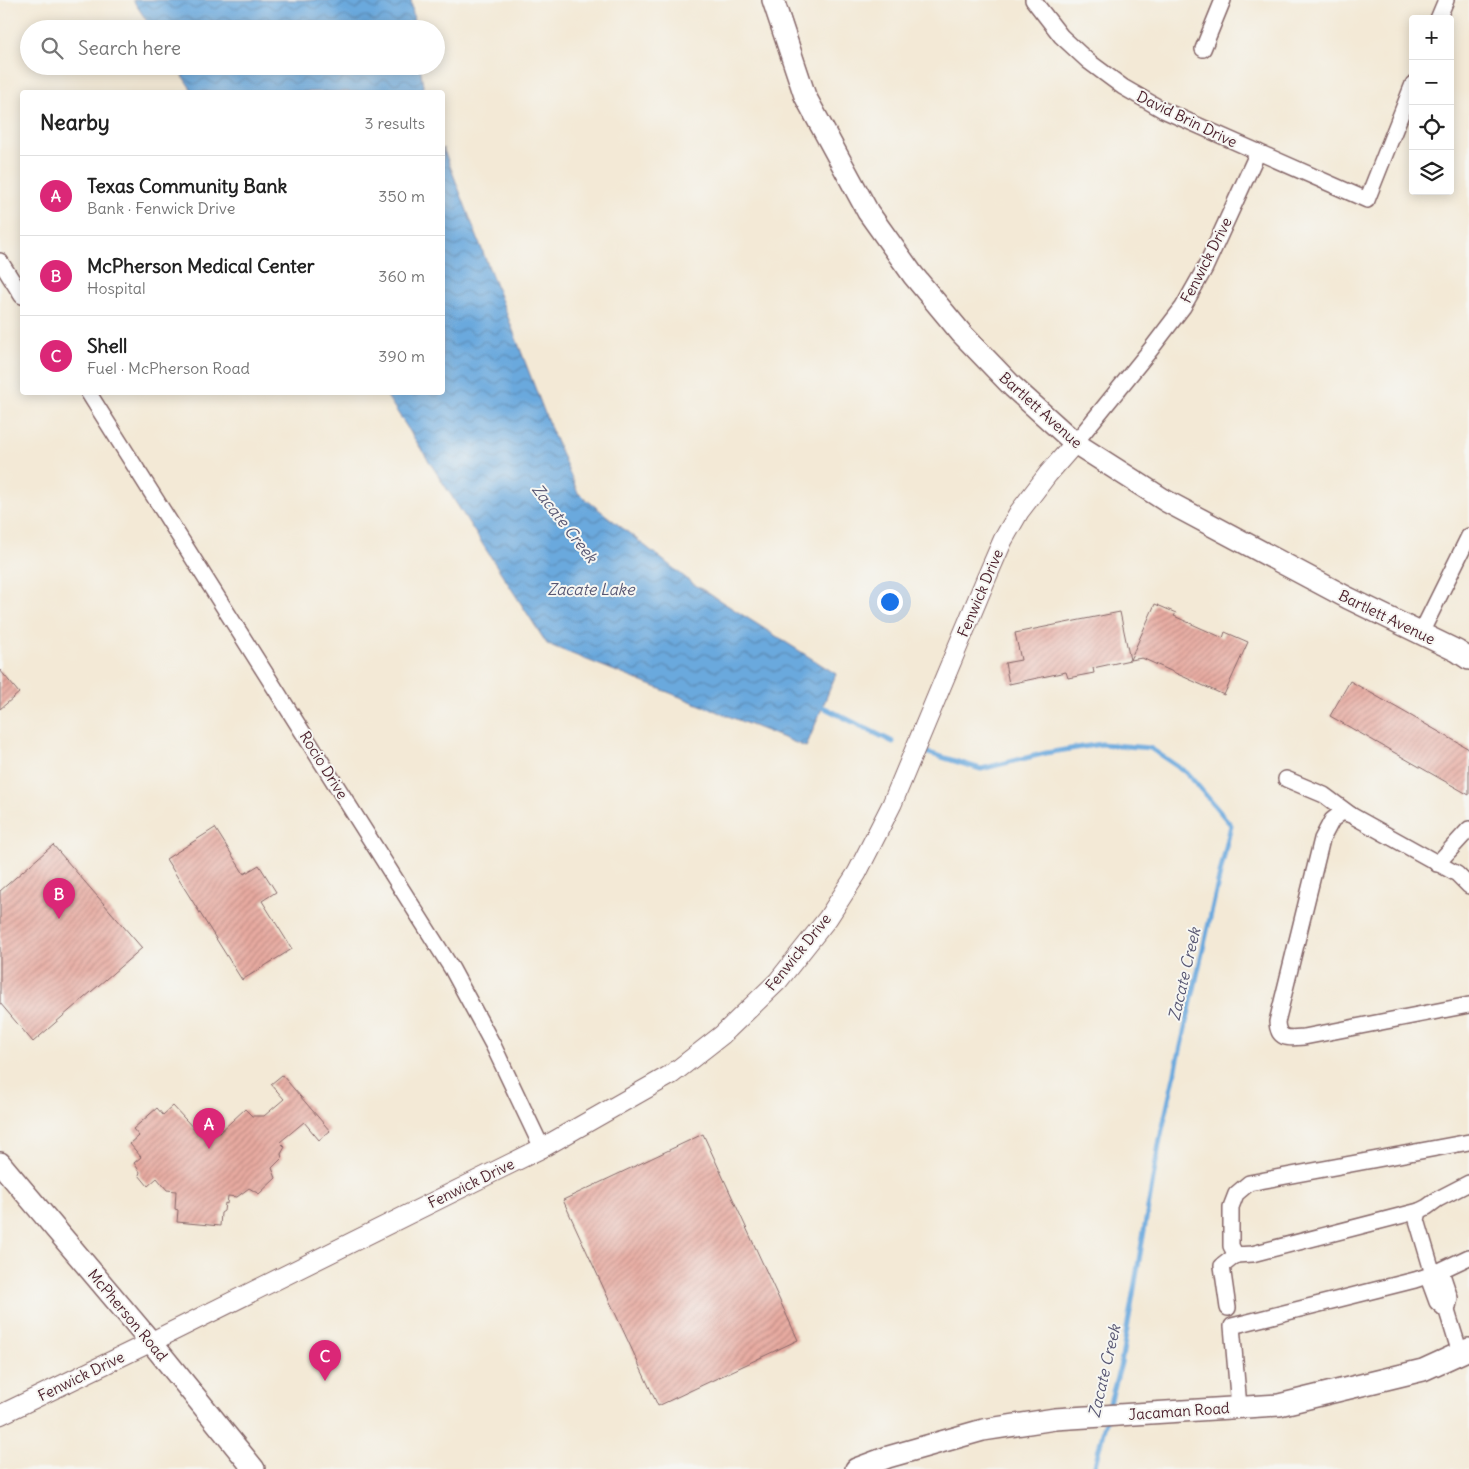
<!DOCTYPE html>
<html lang="en">
<head>
<meta charset="utf-8">
<style>
	body { margin:0; font-family:Delius,sans-serif; background:#f6f6f6; color:#222 }
	.controls { position:absolute; right:15px; top:15px; display:grid; overflow:hidden; border-radius:5px; box-shadow:0 2px 12px #0003 }
	.controls button { width:45px; height:45px; display:grid; place-items:center; padding:0; border:0; border-bottom:1px solid #e0e0e0; background:#fff; color:#222; font:25px sans-serif }
	.you { position:absolute; left:889px; top:601px; width:18px; height:18px; margin:-12px; border:4px solid #fff; border-radius:50%; background:#1a73e8; box-shadow:0 0 0 8px #1a73e833 }
	.badge { display:grid; place-items:center; width:32px; height:32px; border-radius:50%; background:#db2777; color:#fff; font-size:16px; font-weight:700 }
	.pin { position:absolute; translate:-50% -41px; filter:drop-shadow(0 1px 2px #0008) }
	.pin::after { content:''; position:absolute; top:26px; width:18px; height:15px; background:inherit; clip-path:polygon(0 0,100% 0,50% 100%) }
	.list { margin:0; padding:0; list-style:none }
	h2 { display:flex; justify-content:space-between; align-items:center; height:65px; margin:0; padding:0 20px; font-size:21px }
	h2 small { font-size:16px; font-weight:400; color:#767676 }
	.list li { display:grid; grid-template-columns:32px 1fr auto; gap:15px; align-items:center; box-sizing:border-box; height:80px; padding:0 20px; border-top:1px solid #e0e0e0 }
	.list b { display:block; font-size:19px; white-space:nowrap }
	.list p { margin:0; font-size:16px; white-space:nowrap; color:#767676 }
	.list em { font-size:16px; font-style:normal; color:#767676 }
	.icon { flex:none; width:28px; height:28px; fill:none; stroke:currentColor; stroke-width:2; stroke-linecap:round; stroke-linejoin:round }
	.map { position:relative; flex:none; width:1469px; height:1469px; overflow:hidden }
	.search { position:absolute; background:#fff; box-shadow:0 2px 12px #0003; left:20px; top:20px; width:425px; height:55px; display:flex; align-items:center; gap:12px; box-sizing:border-box; padding:0 18px; border-radius:28px; color:#767676; font-size:19px }
	.panel { position:absolute; background:#fff; box-shadow:0 2px 12px #0003; left:20px; top:90px; width:425px; height:305px; border-radius:5px }
	.map>svg:first-child { display:block }
	.water { fill:url(#water-waves); stroke:#5a6484 }
	.lines { fill:none; stroke-linecap:round; stroke-linejoin:round }
	.stream { stroke:#6ba9dd; stroke-width:5 }
	.building { fill:url(#building-hatch) }
	.minor-casing { stroke:#856667; stroke-width:18 }
	.tertiary-casing { stroke:#856667; stroke-width:21 }
	.secondary-casing { stroke:#856667; stroke-width:24 }
	.minor { stroke:#fff; stroke-width:15 }
	.tertiary { stroke:#fff; stroke-width:19 }
	.secondary { stroke:#fff; stroke-width:21 }
	.labels { text-anchor:middle; dominant-baseline:central; stroke-width:4; stroke-linejoin:round; paint-order:stroke }
	.street-label { font-size:15px; fill:#4a1f2b; stroke:#f6f6f2 }
	.water-label { font-size:16px; font-style:italic; fill:#575672; stroke:#f6f6f2 }
</style>
</head>
<body>
<div class="map">
<svg width="1469" height="1469" viewBox="0 0 1469 1469">
	<defs>
		<pattern id="water-waves" width="16" height="10" patternUnits="userSpaceOnUse" patternTransform="scale(1.25)"><rect width="16" height="10" fill="#6ba9dd"/><path d="M0 5q4-4 8 0t8 0" fill="none" stroke="#5a89b3"/></pattern>
		<pattern id="building-hatch" width="6" height="6" patternUnits="userSpaceOnUse" patternTransform="scale(1.25)"><rect width="6" height="6" fill="#e7aaa0"/><path d="M-1 1l2-2M0 6l6-6M5 7l2-2" fill="none" stroke="#bd8a83"/></pattern>
	</defs>
	<rect width="100%" height="100%" fill="#f6f6f2"/>
	<filter id="ink" filterUnits="userSpaceOnUse"><feTurbulence type="fractalNoise" baseFrequency=".02" numOctaves="2"/><feDisplacementMap in="SourceGraphic" scale="10" xChannelSelector="R" yChannelSelector="G"/><feConvolveMatrix kernelMatrix="1 2 1 2 8 2 1 2 1" color-interpolation-filters="sRGB"/></filter>
	<filter id="wash" filterUnits="userSpaceOnUse"><feTurbulence type="fractalNoise" baseFrequency=".0096" numOctaves="4" result="noise"/><feDisplacementMap in="SourceGraphic" scale="20" xChannelSelector="R" yChannelSelector="G"/><feGaussianBlur stdDeviation="1.12" result="paint"/><feColorMatrix in="noise" values="0 0 0 0 0 0 0 0 0 0 0 0 0 0 0 0 0 1.4 0 .05"/><feComposite in="paint" operator="in"/></filter>
	<g filter="url(#wash)">
		<rect width="100%" height="100%" fill="#f3e9d6"/>
		<g class="water">
			<path d="M133,0H411L415,29H152Z"/>
			<path d="M176,66H420L424,92H193Z"/>
			<path d="M443,148L547,419L578,493L692,583L836,674L806,747L547,644L385,393L442,392Z"/>
		</g>
		<g class="lines">
			<g class="stream">
				<path d="M817,704L893,742"/>
				<path d="M922,751L981,769L1046,753L1101,744L1150,748L1187,773L1231,825L1160,1139L1121,1363L1108,1410"/>
				<path d="M1094,1469L1106,1420"/>
			</g>
		</g>
		<g id="blocks">
			<g class="building">
				<path d="M1155,604L1176,613L1174,616L1223,638L1225,632L1248,642L1224,695L1142,658L1130,660Z"/>
				<path d="M1120,612L1130,660L1093,668L1094,673L1068,678L1066,672L1009,684L1005,663L1021,660L1015,633Z"/>
				<path d="M0,670L19,693L0,709Z"/>
				<path d="M1350,681L1469,749V795L1330,716Z"/>
				<path d="M215,828L244,874L259,865L276,892L262,901L292,949L242,980L166,859Z"/>
				<path d="M53,845L142,948L33,1042L0,1003V891Z"/>
				<path d="M282,1075L330,1131L319,1140L304,1122L280,1142L285,1147L281,1154L282,1158L272,1168L276,1178L259,1194L249,1188L237,1197L228,1196L227,1204L225,1203L224,1211L221,1213L220,1226L177,1222L178,1210L175,1209L176,1191L167,1190L157,1178L148,1186L139,1175L140,1172L134,1163L141,1157L130,1144L139,1136L133,1129L157,1108L163,1115L173,1106L197,1132L219,1133L245,1109L252,1116H264L284,1099L271,1084Z"/>
				<path d="M703,1134L798,1340L658,1406L563,1200Z"/>
			</g>
		</g>
	</g>
	<g filter="url(#ink)">
		<use href="#blocks" fill-opacity="0" stroke="#856667" stroke-width="1"/>
		<g class="lines">
			<defs>
				<g id="minor">
					<path d="M1033,0L1061,36L1088,61L1123,87L1163,110L1367,200L1413,84"/>
					<path d="M1438,19L1446,0"/>
					<path d="M1203,49L1223,0"/>
					<path d="M0,261L22,296"/>
					<path d="M88,392L452,969L493,1045L542,1148"/>
					<path d="M1075,443L1151,349L1183,307L1205,268L1258,152"/>
					<path d="M1421,633L1469,536"/>
					<path d="M1286,779L1324,795L1351,815"/>
					<path d="M1437,864L1469,829"/>
					<path d="M1469,886L1457,874L1351,815L1342,812L1332,820L1322,839L1277,1022C1278,1041 1290,1038 1304,1037L1469,1005"/>
					<path d="M1469,1142L1249,1183L1236,1194L1231,1207V1246L1236,1255L1252,1254L1419,1211L1427,1207L1438,1199L1469,1183"/>
					<path d="M1419,1211L1417,1220L1433,1274L1430,1283L1437,1302L1447,1311L1460,1353"/>
					<path d="M1433,1274L1443,1277L1450,1298L1447,1311"/>
					<path d="M1228,1308L1222,1266L1236,1255"/>
					<path d="M1239,1407L1232,1326L1415,1280L1433,1274L1469,1257"/>
				</g>
				<path id="tertiary" d="M0,1415L151,1342L542,1148L672,1074L722,1035L778,981L828,918L857,873L892,804L986,579L1003,540L1019,512L1048,474L1075,443"/>
				<g id="secondary">
					<path d="M773,0L805,96L868,212L913,275L962,334L1013,387L1075,443L1166,501L1348,598L1457,651L1469,659"/>
					<path d="M0,1163L151,1342L254,1469"/>
					<path d="M856,1469L888,1457L983,1430L1055,1419L1279,1405L1423,1370L1469,1349"/>
				</g>
			</defs>
			<use href="#minor" class="minor-casing"/>
			<use href="#tertiary" class="tertiary-casing"/>
			<use href="#secondary" class="secondary-casing"/>
			<use href="#minor" class="minor"/>
			<use href="#tertiary" class="tertiary"/>
			<use href="#secondary" class="secondary"/>
		</g>
	</g>
	<g class="labels">
		<g class="street-label">
			<text transform="translate(1187 119) rotate(26)">David Brin Drive</text>
			<text transform="translate(1206 260) rotate(-63)">Fenwick Drive</text>
			<text transform="translate(1041 410) rotate(42)">Bartlett Avenue</text>
			<text transform="translate(980 593) rotate(-67)">Fenwick Drive</text>
			<text transform="translate(1387 617) rotate(26)">Bartlett Avenue</text>
			<text transform="translate(324 765) rotate(58)">Rocio Drive</text>
			<text transform="translate(798 952) rotate(-51)">Fenwick Drive</text>
			<text transform="translate(471 1183) rotate(-26)">Fenwick Drive</text>
			<text transform="translate(128 1315) rotate(50)">McPherson Road</text>
			<text transform="translate(81 1376) rotate(-26)">Fenwick Drive</text>
			<text transform="translate(1179 1411) rotate(-4)">Jacaman Road</text>
		</g>
		<g class="water-label">
			<text transform="translate(565 523) rotate(52)">Zacate Creek</text>
			<text x="591" y="589">Zacate Lake</text>
			<text transform="translate(1184 974) rotate(-77)">Zacate Creek</text>
			<text transform="translate(1104 1371) rotate(-77)">Zacate Creek</text>
		</g>
	</g>
</svg>
<div class="controls">
<button>+</button>
<button>−</button>
<button><svg class="icon" aria-label="locate" viewBox="0 0 24 24"><circle cx="12" cy="12" r="6"/><path d="M12 2v4M12 18v4M2 12h4M18 12h4"/></svg></button>
<button><svg class="icon" aria-label="layers" viewBox="0 0 24 24"><path d="M12 4l9 5-9 5-9-5zM3 14l9 5 9-5"/></svg></button>
</div>
<div class="you"></div>
<div class="pin badge" style="left:209px;top:1149px">A</div>
<div class="pin badge" style="left:59px;top:919px">B</div>
<div class="pin badge" style="left:325px;top:1381px">C</div>
<div class="search"><svg class="icon" aria-label="search" viewBox="0 0 24 24"><circle cx="10" cy="10" r="6"/><path d="M15 15l6 6"/></svg>Search here</div>
<section class="panel">
<h2>Nearby<small>3 results</small></h2>
<ul class="list">
<li><span class="badge">A</span><div><b>Texas Community Bank</b><p>Bank · Fenwick Drive</p></div><em>350 m</em></li>
<li><span class="badge">B</span><div><b>McPherson Medical Center</b><p>Hospital</p></div><em>360 m</em></li>
<li><span class="badge">C</span><div><b>Shell</b><p>Fuel · McPherson Road</p></div><em>390 m</em></li>
</ul>
</section>
</div>
</body>
</html>
